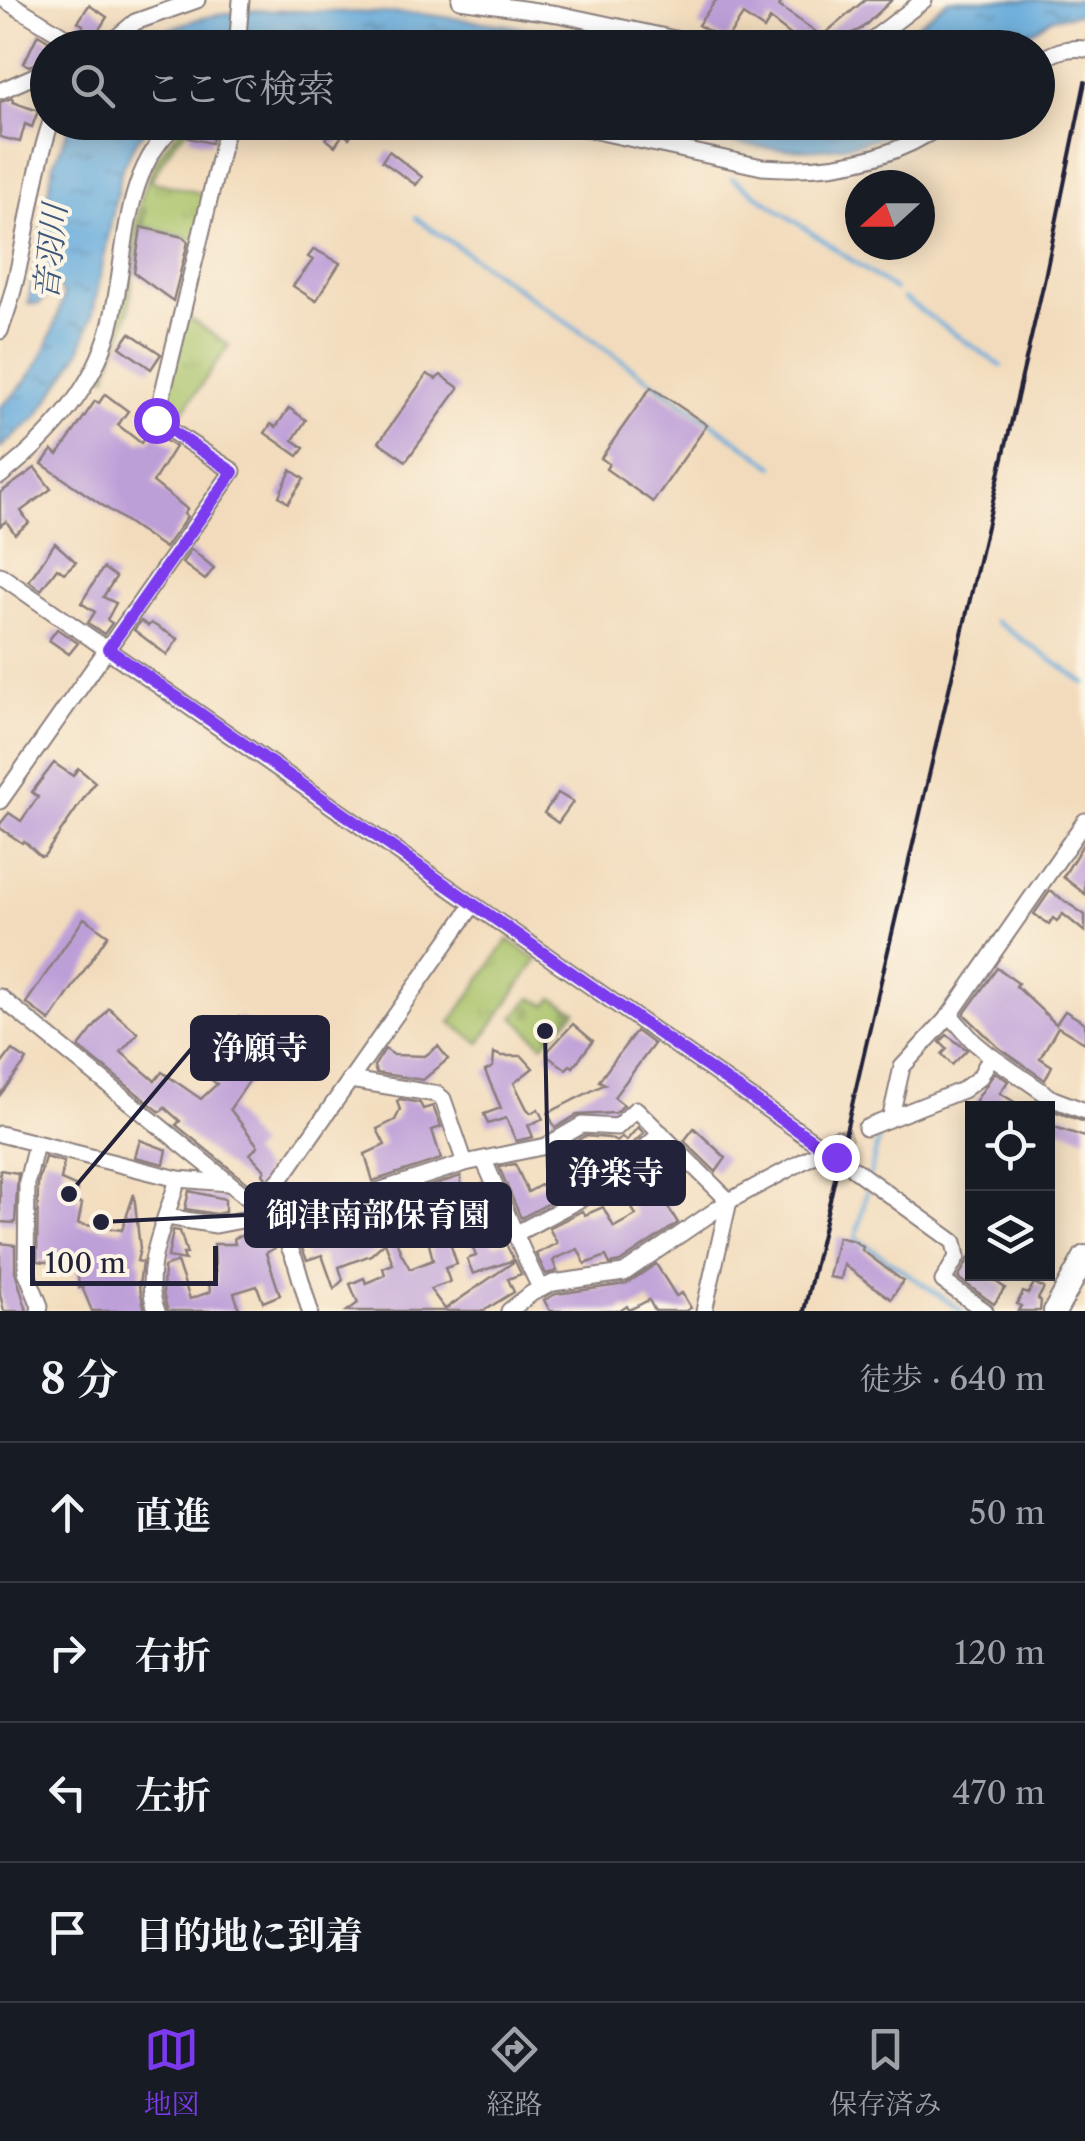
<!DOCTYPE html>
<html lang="ja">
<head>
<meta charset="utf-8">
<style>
	body { margin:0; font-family:"Libre Caslon Text","Noto Serif JP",serif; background:#20242c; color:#f1f3f6 }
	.controls { position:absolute; right:30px; bottom:30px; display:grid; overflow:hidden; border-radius:0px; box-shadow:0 5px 25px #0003 }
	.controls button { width:90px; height:90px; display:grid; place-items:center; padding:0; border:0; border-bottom:2px solid #363941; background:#171b24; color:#f1f3f6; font:50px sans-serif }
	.compass { position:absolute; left:845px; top:170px; width:90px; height:90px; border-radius:50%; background:#171b24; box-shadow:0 5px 25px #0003; rotate:249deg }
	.scale { position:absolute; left:30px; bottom:25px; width:188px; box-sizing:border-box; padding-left:10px; border:5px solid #22223b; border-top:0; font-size:28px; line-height:35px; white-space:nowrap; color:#22223b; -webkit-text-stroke:8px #fcf5e5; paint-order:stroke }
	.stop { position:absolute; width:30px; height:30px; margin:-22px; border:8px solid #7c3aed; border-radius:50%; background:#fff }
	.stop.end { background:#7c3aed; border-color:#fff; box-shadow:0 2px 10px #0008 }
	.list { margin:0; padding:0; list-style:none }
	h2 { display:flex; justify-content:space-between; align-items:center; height:130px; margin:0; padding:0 40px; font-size:42px }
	h2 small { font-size:32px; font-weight:400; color:#9ea1a6 }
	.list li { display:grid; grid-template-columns:65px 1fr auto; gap:30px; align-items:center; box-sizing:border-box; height:140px; padding:0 40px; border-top:2px solid #363941 }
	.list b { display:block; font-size:38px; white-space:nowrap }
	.list em { font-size:32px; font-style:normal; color:#9ea1a6 }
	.icon { flex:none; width:55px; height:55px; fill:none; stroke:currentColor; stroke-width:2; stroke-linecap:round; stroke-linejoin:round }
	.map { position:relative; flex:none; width:1085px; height:1311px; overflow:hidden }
	.search { position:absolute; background:#171b24; box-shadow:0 5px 25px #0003; left:30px; right:30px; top:30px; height:110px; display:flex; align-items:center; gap:25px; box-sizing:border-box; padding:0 35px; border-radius:55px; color:#9ea1a6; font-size:38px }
	.sheet { height:690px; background:#171b24 }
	nav { display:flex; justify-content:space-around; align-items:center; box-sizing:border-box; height:140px; border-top:2px solid #363941; background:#171b24; font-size:28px; color:#9ea1a6 }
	nav a { display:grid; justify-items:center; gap:5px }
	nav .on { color:#7c3aed }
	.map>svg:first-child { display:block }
	.grass { fill:url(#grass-tufts); stroke:#657252; stroke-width:2.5 }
	.cemetery { fill:url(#cemetery-stones); stroke:#657252; stroke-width:2.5 }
	.water { fill:url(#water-ripples); stroke:#44668b; stroke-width:2.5 }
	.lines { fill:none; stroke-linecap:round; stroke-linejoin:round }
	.stream { stroke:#65aadb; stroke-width:4 }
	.building { fill:#bd9fd8 }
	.minor-tunnel { stroke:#c8b6a2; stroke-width:15; stroke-dasharray:15 8; stroke-linecap:butt }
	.minor-casing { stroke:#8a7e7c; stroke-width:19 }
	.highway-casing { stroke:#8a7e7c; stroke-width:26 }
	.minor { stroke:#fff; stroke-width:15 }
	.highway { stroke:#fff; stroke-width:22 }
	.rail { stroke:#22223b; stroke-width:4 }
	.route { stroke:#7c3aed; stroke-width:12 }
	.labels { text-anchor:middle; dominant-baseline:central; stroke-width:8; stroke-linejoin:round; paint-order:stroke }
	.water-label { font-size:32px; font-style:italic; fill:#3d587b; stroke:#fcf5e5 }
	.leader { fill:none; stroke:#22223b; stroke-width:4 }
	.callout-dot { fill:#22223b; stroke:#fcf5e5; stroke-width:4 }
	.callout { fill:#22223b; stroke:#22223b; stroke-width:4 }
	.callout-label { font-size:32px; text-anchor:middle; font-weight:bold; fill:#fff }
</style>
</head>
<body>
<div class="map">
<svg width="1085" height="1311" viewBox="0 0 1085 1311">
	<defs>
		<pattern id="grass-tufts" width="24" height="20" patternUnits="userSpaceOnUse" patternTransform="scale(2.5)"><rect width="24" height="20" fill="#a8c268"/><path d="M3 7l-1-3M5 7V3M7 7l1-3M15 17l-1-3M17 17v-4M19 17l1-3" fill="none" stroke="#90a65b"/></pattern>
		<pattern id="cemetery-stones" width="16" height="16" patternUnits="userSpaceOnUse" patternTransform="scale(2.5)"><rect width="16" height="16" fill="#a8c268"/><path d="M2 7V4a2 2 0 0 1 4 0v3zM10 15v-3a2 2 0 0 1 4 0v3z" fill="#90a65b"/></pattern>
		<pattern id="water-ripples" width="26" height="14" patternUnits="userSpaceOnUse" patternTransform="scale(2.5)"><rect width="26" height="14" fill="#65aadb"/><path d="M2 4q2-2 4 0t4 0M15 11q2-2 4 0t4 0" fill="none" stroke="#538ab3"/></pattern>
	</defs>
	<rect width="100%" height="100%" fill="#fcf5e5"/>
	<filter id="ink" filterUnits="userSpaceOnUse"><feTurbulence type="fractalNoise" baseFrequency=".01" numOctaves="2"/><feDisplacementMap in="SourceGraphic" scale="20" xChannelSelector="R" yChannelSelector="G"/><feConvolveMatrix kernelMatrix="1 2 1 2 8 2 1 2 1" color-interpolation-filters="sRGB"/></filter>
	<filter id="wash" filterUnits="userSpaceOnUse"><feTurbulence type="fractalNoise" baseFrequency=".0048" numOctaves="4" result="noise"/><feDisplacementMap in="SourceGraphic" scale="40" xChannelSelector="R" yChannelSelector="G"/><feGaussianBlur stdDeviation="2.25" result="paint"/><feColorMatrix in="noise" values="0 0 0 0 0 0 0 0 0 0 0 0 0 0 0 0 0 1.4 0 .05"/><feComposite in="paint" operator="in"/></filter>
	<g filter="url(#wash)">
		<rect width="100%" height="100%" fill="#f2dbbc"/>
		<g class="grass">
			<path d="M188,123H195L175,141L150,181L208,195L198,241L143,226L145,206L132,277L129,311L106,377L101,373C109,348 117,324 123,299C136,236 134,166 188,123Z"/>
			<path d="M186,316L229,345L174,424L162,416Z"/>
			<path d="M508,939L537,960L480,1043L451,1023Z"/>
		</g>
		<path class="cemetery" d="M531,998L547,1005L553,998L576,1011L543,1045L514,1017Z"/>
		<g class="water">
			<path d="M948,0H1085V13L1052,18L1010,47H890Z"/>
			<path d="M258,10L421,14L557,32L631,47L133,48C172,23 212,13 258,10Z"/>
			<path d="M71,123H152L137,140L122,168L93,313L79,354L37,417L0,448V407C38,377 52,339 64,294L57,286L39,304H28L53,166Z"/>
			<path d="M642,123H911C819,171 736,143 642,123Z"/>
		</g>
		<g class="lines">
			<g class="stream">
				<path d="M732,178L895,290"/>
				<path d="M416,218L774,466"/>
				<path d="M903,298L1001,366"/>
				<path d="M995,621L1085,683"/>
				<path d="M942,1013L954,997"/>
				<path d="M870,1175L881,1127"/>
				<path d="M868,1186L856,1238L962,1311"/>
			</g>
		</g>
		<g id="blocks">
			<g class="building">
				<path d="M716,0H783L779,6L816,32L805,46L770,19L764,29L743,15L727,39L722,38L698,25Z"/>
				<path d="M865,0H892L861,29L829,44L823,35Z"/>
				<path d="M89,5L107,17L98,31L83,35V25L78,22Z"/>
				<path d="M38,34L61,48H48V59L29,66L24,63Z"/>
				<path d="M12,98L13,102L38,111L32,127L25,124L20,142L0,137V102Z"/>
				<path d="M200,122H210L209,127L215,129L211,143L189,138L193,124L199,126Z"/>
				<path d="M338,122H360L349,138L343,134L335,146L326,139Z"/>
				<path d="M389,151L422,177L416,185L382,161Z"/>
				<path d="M141,227L183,237L188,242L173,301L134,273Z"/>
				<path d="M314,249L340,263L316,301L293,286L313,260L308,257Z"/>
				<path d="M130,333L161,354L151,369L120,347Z"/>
				<path d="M427,374L436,379L441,375L459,388L406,461L379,442Z"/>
				<path d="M651,387L707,425L653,502L606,469L609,464L601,458Z"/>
				<path d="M105,394L128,411L118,425L141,443L144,439L149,442L155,434L175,447L153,482L187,509L184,514L187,517L165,548L42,464L52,450L58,455L95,401L99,403Z"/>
				<path d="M289,408L306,420L293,440L304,448L298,456L265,433L271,424L276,427Z"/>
				<path d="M35,468L51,489L21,511L29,523L15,534L6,521L0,526V493Z"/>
				<path d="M291,470L304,479L288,503L279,496Z"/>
				<path d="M55,543L76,562L64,573L57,568L41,590L29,581Z"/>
				<path d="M191,549L214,568L205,580L182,563Z"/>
				<path d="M103,568L116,577L103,597L116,603L107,620L112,623L104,634L88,623L95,612L81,603Z"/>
				<path d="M141,621L148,626L151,623L178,639L167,655L134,630Z"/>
				<path d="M57,629L78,643L69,654L49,640Z"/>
				<path d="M54,763L73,776L78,768L95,782L44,856H40L24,841L22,843L0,828V824L9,813L21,821L38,797L32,792Z"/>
				<path d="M558,793L573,802L558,823L544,813Z"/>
				<path d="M1085,841V894L1063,877Z"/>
				<path d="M1050,891L1085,915V932L1063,914L1057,921L1053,918L1049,924L1034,914Z"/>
				<path d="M84,918L108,935L50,1021L26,1003Z"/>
				<path d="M997,968L1018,983L1016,986L1056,1024L1065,1011L1085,1023V1043L1058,1027L1040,1058L1052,1066L1045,1080L998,1047L964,1014Z"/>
				<path d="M109,1008L138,1033L121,1052L155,1081L162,1072L201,1099L217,1084L200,1072L239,1017L276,1042L230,1109L258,1146L250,1154L265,1170L263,1174L266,1178L255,1189L176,1125L180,1121L165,1108L160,1112L79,1047Z"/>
				<path d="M573,1024L593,1041L573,1067L570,1065L566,1069L547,1056V1052Z"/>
				<path d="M636,1031L654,1044L614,1097L624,1105L615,1113L577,1115L555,1128L548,1113L605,1084L599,1081Z"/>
				<path d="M947,1035L967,1050L952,1065L942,1054L947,1049L940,1042Z"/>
				<path d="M438,1046L448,1059L423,1080L376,1073L374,1066L385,1049L394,1055L425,1056Z"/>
				<path d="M12,1050L27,1060L0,1095V1066Z"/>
				<path d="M494,1053L501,1056H522L533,1068L514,1083L527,1109L531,1113L538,1109L543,1119L528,1125L533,1137L516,1141L506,1118L488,1124L484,1114L501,1108L485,1071L493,1067Z"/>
				<path d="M995,1072L1008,1081L1000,1093L1024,1108H971Z"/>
				<path d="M400,1099L420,1103L423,1109L433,1106L441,1127L432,1130L441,1159L373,1181L365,1154L385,1145L377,1129L395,1120L400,1110L397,1101Z"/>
				<path d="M1048,1109L1085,1122V1137L1055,1127L1048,1145Z"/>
				<path d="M638,1127L644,1133L598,1177L586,1183L560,1151L585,1136L609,1138L617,1142L622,1137L626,1141Z"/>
				<path d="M694,1128L726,1158L716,1172L684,1141Z"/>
				<path d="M140,1140L167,1150L164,1164L135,1157Z"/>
				<path d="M45,1157L64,1162L61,1180L77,1187V1202L82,1204L78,1224L122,1230L134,1194L140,1249L137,1261L142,1262L139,1286L145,1311H92L82,1287L79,1288L77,1266L37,1261L38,1183Z"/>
				<path d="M515,1164L528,1192L552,1179L562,1196L521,1218L499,1167Z"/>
				<path d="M0,1170L18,1173L15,1223L0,1222Z"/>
				<path d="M461,1176V1195L399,1212L401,1229L393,1232L401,1253L410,1269L433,1260L426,1232L461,1219L465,1187L482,1184L492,1207L481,1213L494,1246L505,1242L514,1260L473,1274L467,1259L476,1256L465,1228L447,1234L457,1264L445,1268L450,1282L430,1289L445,1309L515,1261L521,1274L508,1279L514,1292L483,1311H347L358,1303L350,1284L364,1278L366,1283L385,1275L383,1268L393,1264L385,1242L371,1255L339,1267L343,1280L334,1289L322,1255L307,1260L294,1230Z"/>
				<path d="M672,1185L679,1194L674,1197L677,1202L668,1207L678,1223L620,1262L610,1264L606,1256L585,1264L578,1249L556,1258L553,1261L557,1271L546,1274L536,1254L557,1243L549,1228L582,1211L585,1215L603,1207L614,1227L636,1215L629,1203L659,1186L663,1191Z"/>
				<path d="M189,1191L225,1199V1212L216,1214L185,1209Z"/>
				<path d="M268,1228L277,1247L266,1253L280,1295L263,1302L257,1286L234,1293L240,1311H168L163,1293L164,1267L177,1262L190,1299L210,1292L209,1283H216L214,1244H235L234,1238Z"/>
				<path d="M173,1230L180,1231L187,1254H183L185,1260L168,1257Z"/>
				<path d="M838,1237L854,1241L863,1247L862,1250L903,1281L891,1299L844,1265L841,1279L829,1277Z"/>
				<path d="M0,1243L15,1245V1272L27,1311H4L0,1294Z"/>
				<path d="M972,1253V1274H985L1005,1288L994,1304L958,1278Z"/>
				<path d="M656,1264L676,1296L682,1293L691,1308L685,1311H655L649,1300L629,1310L627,1306L620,1311H550L544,1300L556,1294L626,1284Z"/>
				<path d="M1034,1283L1044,1288L1038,1299L1041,1301L1040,1311H1018L1021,1306L1017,1304L1023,1292L1028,1294Z"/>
			</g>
		</g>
	</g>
	<g filter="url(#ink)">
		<use href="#blocks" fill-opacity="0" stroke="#8a7e7c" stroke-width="2.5"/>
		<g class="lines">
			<path class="minor-tunnel" d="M837,1138L866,1128"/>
			<defs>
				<g id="minor">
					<path d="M5,0L83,48"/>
					<path d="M460,0L558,14L717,48"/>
					<path d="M104,48L135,22L197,0"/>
					<path d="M237,48L241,0"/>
					<path d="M856,48L873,39L924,0"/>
					<path d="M1038,62C1054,52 1065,47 1085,49"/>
					<path d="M0,91L48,70"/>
					<path d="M555,122L762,167C828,172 891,162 946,122"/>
					<path d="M0,331C26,265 28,190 51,122"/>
					<path d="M0,476C49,438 92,391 109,330C129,260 118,172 179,122"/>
					<path d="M0,575L836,1157"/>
					<path d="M0,801L233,471L156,421L228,122"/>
					<path d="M0,997L279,1223L296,1263L310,1311"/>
					<path d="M950,1015L974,1042L991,1056"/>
					<path d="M350,1080L437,1094L443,1099L465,1163"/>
					<path d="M891,1116L902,1067L950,1015L1085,821"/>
					<path d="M866,1128L963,1090L980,1077L991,1056L1053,1099L1085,1111"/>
					<path d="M0,1134L178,1179L228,1183"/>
					<path d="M36,1144L27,1182L26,1271L40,1306L39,1311"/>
					<path d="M484,1161C504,1203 519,1248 541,1289"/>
					<path d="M855,1170L954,1242L957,1257L943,1281L985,1311"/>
					<path d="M255,1206L282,1177L473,905"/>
					<path d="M167,1217L216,1225L267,1215"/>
					<path d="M279,1223L465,1163L546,1146L582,1125L617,1127L636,1109L729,1201"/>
					<path d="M517,1233L605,1186L661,1133"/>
					<path d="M157,1311C139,1271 167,1219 178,1179"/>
					<path d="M509,1311L532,1293L553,1283L624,1273L729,1201L824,1150L837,1138"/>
					<path d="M704,1311L729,1201"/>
				</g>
				<path id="highway" d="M1055,1311L1085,1257"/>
			</defs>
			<use href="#minor" class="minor-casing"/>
			<use href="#highway" class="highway-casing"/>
			<use href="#minor" class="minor"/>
			<use href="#highway" class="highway"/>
			<path class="rail" d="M804,1311L1044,282L1085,82"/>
		</g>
	</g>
	<g class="lines" filter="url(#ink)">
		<path class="route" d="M156,420L233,472L108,649L836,1157"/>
	</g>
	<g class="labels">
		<g class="water-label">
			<text transform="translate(50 252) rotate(-84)">音羽川</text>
		</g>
	</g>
	<path class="leader" d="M69 1194L192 1048M545 1031L548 1173M101 1222L246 1215"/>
	<g class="callout-dot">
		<circle cx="69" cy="1194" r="10"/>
		<circle cx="545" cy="1031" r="10"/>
		<circle cx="101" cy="1222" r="10"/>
	</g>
	<g class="callout">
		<rect x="192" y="1017" width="136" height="62" rx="10"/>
		<rect x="548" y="1142" width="136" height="62" rx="10"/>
		<rect x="246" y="1184" width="264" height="62" rx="10"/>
	</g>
	<g class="callout-label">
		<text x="260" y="1059">浄願寺</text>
		<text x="616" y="1184">浄楽寺</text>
		<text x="378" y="1226">御津南部保育園</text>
	</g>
</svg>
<div class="controls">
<button><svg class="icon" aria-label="locate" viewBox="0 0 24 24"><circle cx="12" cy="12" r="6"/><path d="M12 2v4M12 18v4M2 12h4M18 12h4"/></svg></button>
<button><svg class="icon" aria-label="layers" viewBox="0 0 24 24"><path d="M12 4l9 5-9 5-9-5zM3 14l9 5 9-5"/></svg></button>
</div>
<svg class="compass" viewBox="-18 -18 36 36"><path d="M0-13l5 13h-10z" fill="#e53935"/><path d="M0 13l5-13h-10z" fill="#9ea1a6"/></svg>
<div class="scale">100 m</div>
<div class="stop" style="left:156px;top:420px"></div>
<div class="stop end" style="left:836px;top:1157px"></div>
<div class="search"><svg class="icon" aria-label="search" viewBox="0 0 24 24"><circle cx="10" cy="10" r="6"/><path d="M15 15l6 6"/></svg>ここで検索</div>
</div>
<section class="sheet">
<h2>8 分<small>徒歩 · 640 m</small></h2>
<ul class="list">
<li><svg class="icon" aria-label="ahead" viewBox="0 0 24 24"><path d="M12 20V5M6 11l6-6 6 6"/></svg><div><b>直進</b></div><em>50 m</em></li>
<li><svg class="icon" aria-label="right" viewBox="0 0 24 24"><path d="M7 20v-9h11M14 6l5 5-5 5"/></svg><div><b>右折</b></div><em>120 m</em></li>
<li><svg class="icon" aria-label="left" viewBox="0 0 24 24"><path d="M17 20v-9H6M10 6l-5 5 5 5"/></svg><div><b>左折</b></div><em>470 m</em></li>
<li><svg class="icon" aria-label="arrive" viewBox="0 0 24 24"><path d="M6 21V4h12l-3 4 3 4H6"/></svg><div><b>目的地に到着</b></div></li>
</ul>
</section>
<nav>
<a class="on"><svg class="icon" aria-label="map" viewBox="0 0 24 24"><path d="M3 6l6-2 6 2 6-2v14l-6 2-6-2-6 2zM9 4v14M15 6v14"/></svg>地図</a>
<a><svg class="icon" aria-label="directions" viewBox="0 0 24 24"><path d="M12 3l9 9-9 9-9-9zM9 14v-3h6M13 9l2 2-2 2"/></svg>経路</a>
<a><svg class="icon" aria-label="saved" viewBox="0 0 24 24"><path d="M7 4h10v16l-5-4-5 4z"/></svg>保存済み</a>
</nav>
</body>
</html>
